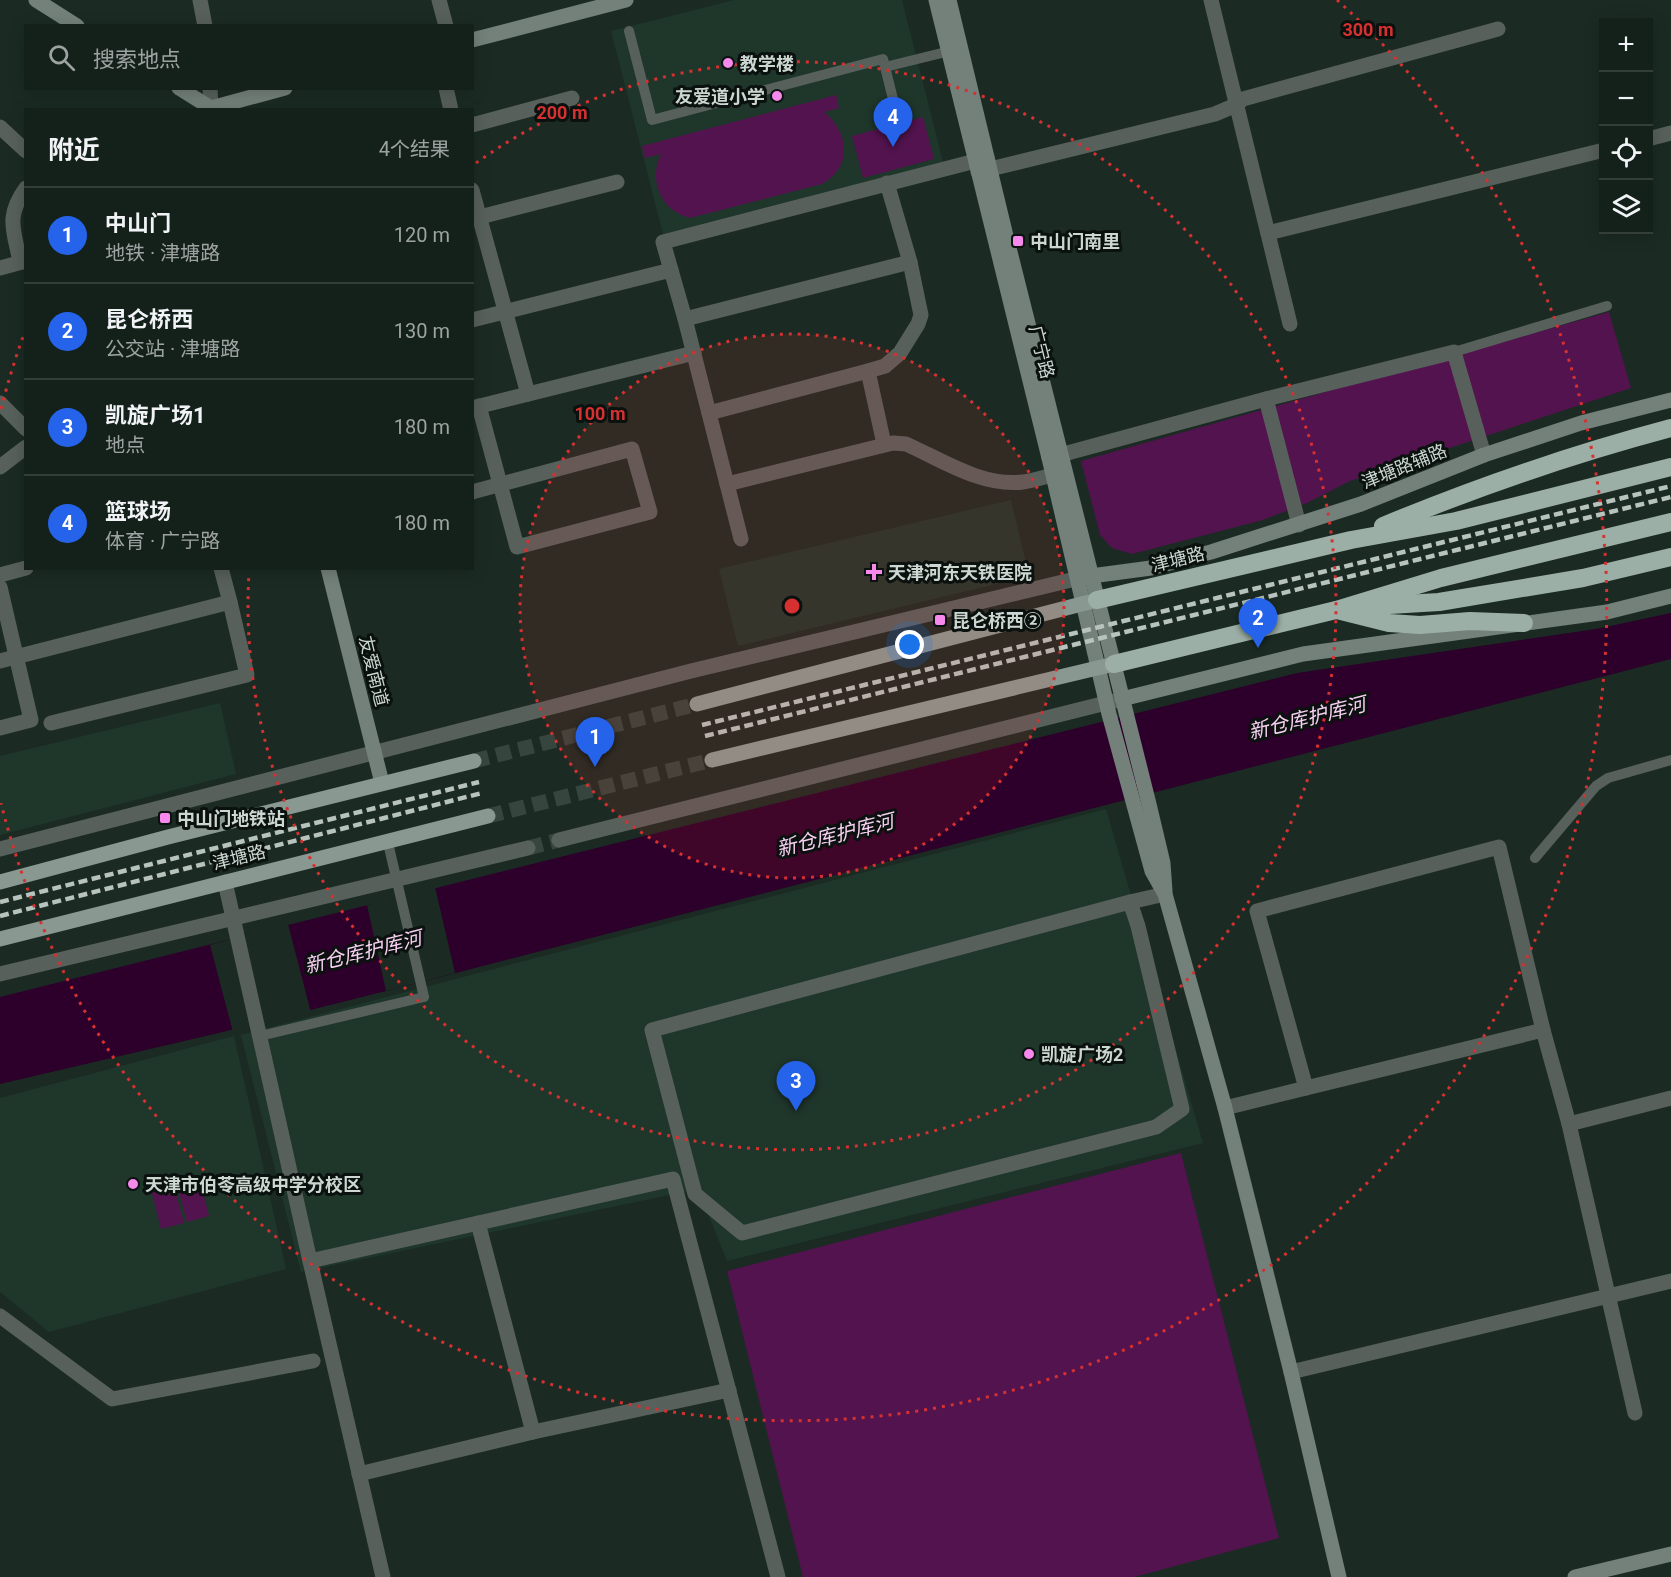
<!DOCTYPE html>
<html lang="zh">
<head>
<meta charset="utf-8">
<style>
	body { margin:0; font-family:Roboto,"Noto Sans SC",sans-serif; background:#212d27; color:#f1f3f6 }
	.controls { position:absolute; right:18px; top:18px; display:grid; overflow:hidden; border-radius:0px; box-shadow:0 3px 15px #0003 }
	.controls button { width:54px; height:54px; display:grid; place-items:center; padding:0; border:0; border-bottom:2px solid #333e39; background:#14201a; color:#f1f3f6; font:30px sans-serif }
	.you { position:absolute; left:910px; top:645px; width:21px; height:21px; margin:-15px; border:4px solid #fff; border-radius:50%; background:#1a73e8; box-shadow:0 0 0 9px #1a73e833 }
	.badge { display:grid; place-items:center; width:39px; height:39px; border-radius:50%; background:#2563eb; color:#fff; font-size:20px; font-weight:700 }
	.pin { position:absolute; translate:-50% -50px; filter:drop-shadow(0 2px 3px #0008) }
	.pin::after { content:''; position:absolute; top:32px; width:21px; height:18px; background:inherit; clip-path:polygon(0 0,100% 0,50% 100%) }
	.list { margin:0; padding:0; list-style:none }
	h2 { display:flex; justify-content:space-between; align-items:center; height:78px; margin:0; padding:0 24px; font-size:26px }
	h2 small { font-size:20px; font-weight:400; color:#9da3a2 }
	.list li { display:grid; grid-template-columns:39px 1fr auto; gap:18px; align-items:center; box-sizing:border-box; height:96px; padding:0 24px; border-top:2px solid #333e39 }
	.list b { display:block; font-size:22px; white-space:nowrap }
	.list p { margin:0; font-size:20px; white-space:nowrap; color:#9da3a2 }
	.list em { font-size:20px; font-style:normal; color:#9da3a2 }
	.icon { flex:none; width:33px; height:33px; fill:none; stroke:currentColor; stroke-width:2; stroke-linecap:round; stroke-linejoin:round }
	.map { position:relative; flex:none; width:1671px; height:1577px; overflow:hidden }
	.search { position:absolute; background:#14201a; box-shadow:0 3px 15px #0003; left:24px; top:24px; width:450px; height:66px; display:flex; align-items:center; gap:15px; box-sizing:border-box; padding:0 21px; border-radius:0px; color:#9da3a2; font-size:22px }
	.panel { position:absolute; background:#14201a; box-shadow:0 3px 15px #0003; left:24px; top:108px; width:450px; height:462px; border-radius:0px }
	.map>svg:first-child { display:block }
	.built { fill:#1f362b }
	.green { fill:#52134e }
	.water { fill:#2c002a }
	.pier { fill:#1b2b23 }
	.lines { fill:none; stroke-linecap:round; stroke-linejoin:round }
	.street-tunnel { stroke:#36453d; stroke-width:15; stroke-dasharray:15 8; stroke-linecap:butt }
	.primary-tunnel { stroke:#36453d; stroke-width:15; stroke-dasharray:15 8; stroke-linecap:butt }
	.lane { stroke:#58605c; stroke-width:10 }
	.street { stroke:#58605c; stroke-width:15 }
	.secondary { stroke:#74807a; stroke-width:15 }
	.primary { stroke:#899991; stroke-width:15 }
	.highway { stroke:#9cafa6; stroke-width:18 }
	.rail { stroke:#b8c3be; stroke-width:4.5; stroke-dasharray:9 4.5; stroke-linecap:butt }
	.ring { fill:none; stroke:#d63130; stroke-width:3; stroke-dasharray:3 6 }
	.poi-dot { fill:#f788ec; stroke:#0a110e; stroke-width:2 }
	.labels { text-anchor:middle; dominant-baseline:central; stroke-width:6; stroke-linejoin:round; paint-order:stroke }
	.poi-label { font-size:18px; font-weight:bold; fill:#cdd7d2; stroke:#0a110e; text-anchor:start }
	.street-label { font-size:18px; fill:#cdd7d2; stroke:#0a110e }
	.water-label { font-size:20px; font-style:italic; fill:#f7d0f2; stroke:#0a110e }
	.centre { fill:#d63130; stroke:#0a110e; stroke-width:3 }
	.ring-label { font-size:18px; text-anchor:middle; font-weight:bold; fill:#d63130; stroke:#0a110e; stroke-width:6; stroke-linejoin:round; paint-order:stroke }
</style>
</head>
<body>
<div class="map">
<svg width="1671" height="1577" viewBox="0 0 1671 1577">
	<rect width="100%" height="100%" fill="#1b2b23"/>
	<g class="built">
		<path d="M734,0H902L943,162L663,234L611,31Z"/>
		<path d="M1011,500L1029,576L738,646L719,569Z"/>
		<path d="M220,703L236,774L0,835V756Z"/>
		<path d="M1106,809L1203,1143L727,1261L698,1189L301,1272L241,1035Z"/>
		<path d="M234,1036L286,1269L49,1332L0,1292V1098Z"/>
	</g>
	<g class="green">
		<path d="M836,95L839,108L824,112C849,132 853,167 822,184L690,218C661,211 648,180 661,154L645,158L642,146Z"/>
		<path d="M923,117L934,159L863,178L852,136Z"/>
		<path d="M1609,312L1631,388L1350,481L1307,503L1263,520L1132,554L1112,548L1100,535L1081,461Z"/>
		<path d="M1181,1153L1279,1538L1134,1577H803L727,1271Z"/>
		<path d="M199,1176L209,1216L187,1222L176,1182Z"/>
		<path d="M173,1183L184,1223L161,1229L151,1189Z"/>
	</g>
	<path class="water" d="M1671,613V659L386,991L223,1032L0,1084V997L1297,673L1596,629Z"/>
	<g class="pier">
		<path d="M435,887L455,973L386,991L367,905Z"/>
		<path d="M288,924L311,1013L233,1032L210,945Z"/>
	</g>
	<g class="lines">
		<path class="street-tunnel" d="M528,848L559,840"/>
		<g class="primary-tunnel">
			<path d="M474,761L697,704"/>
			<path d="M488,816L712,760"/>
		</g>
		<g class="lane">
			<path d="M629,31L652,120L883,59L898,119"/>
			<path d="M885,67L954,50"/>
			<path d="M1454,352L1607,306"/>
			<path d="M1535,858L1596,786L1608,778L1671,760"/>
			<path d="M260,1036L424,997L388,843"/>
		</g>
		<g class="street">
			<path d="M200,0L205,26"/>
			<path d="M439,0L446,26"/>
			<path d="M1211,0L1290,324"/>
			<path d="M446,88L451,110"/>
			<path d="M209,110L211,108L210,88"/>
			<path d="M472,125L572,98"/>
			<path d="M0,127L26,151"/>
			<path d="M1648,139L1671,133"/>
			<path d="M978,172L1215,114L1236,105L1243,99L1498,29"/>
			<path d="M472,190L528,394"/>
			<path d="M472,219L617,182"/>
			<path d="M1268,233L1604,150"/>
			<path d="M20,262C14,230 5,217 26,188"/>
			<path d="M0,268L26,261"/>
			<path d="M671,270L663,242L987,158"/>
			<path d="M685,319L910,262"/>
			<path d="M472,320L671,270L685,319L741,539"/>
			<path d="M1266,399L1454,352L1484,455"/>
			<path d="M0,403L26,429"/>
			<path d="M472,408L694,353"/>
			<path d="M709,413L868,371"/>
			<path d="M884,444L868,371L885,366L900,353L918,324L921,315L910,262L887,183"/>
			<path d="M1049,458L1266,399L1299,525"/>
			<path d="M0,467L26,447"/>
			<path d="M727,484L893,443L906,444C942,460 982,487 1023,482C1037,480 1050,475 1064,472"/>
			<path d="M472,492L632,449L650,512L517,547L479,406"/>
			<path d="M0,575L26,568"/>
			<path d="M0,587L31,720L0,728"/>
			<path d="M0,661L230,602L221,568"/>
			<path d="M51,723L247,675L230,602"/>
			<path d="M559,840L1122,699"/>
			<path d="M0,849L691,671L1088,576"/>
			<path d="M225,882L310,1261L673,1179L778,1577"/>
			<path d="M1130,902L1138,926L1182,1109L1156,1127L742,1233L695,1194L652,1030Z"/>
			<path d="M1130,902L1165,894"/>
			<path d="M0,974L528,848"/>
			<path d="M1306,1088L1543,1030"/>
			<path d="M1225,1108L1306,1088L1257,911L1499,847L1543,1030L1569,1124L1635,1413"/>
			<path d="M1569,1124L1671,1098"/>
			<path d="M478,1223L533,1432"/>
			<path d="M310,1261L383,1577"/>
			<path d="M0,1316L112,1399L313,1361"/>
			<path d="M1291,1372L1671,1281"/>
			<path d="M359,1474L533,1432L729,1390"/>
		</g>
		<g class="secondary">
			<path d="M36,0L77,26"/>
			<path d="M936,0L1049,458L1109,714L1152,871L1165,894L1225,1108L1291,1372L1339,1577"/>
			<path d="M949,0L1007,240L1149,804L1163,863L1165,891"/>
			<path d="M472,40L626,0"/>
			<path d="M179,88L211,108"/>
			<path d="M211,108L285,88"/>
			<path d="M328,568L382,783"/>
			<path d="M1091,576L1151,568L1211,552L1361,504L1484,455L1581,423L1671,400"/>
			<path d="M1122,699L1303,654L1607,612L1671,596"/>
			<path d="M1575,1577L1671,1554"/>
		</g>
		<g class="primary">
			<path d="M697,704L1097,600"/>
			<path d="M712,760L1114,664"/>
			<path d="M0,882L168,837L474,761"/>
			<path d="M0,939L488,816"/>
		</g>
		<g class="highway">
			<path d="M1383,526C1477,487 1573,454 1671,428"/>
			<path d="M1097,600L1351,540L1456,521L1671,467"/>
			<path d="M1373,606L1439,602L1583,578L1671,557"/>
			<path d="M1337,610L1389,623L1420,625L1470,621L1524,623"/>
			<path d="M1114,664L1336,610L1441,578L1671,522"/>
		</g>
		<g class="rail">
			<path d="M702,725L1671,486"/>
			<path d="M705,736L1671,497"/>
			<path d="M0,902L479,782"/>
			<path d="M0,916L482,793"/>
		</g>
	</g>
	<circle cx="792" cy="606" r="272" fill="#d63130" fill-opacity=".12"/>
	<g class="ring">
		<circle cx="792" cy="606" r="272"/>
		<path d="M476 163A544 544 0 1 1 249 573"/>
		<path d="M1 409A815 815 0 0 1 24 334M1337 0A815 815 0 1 1 1 803"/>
	</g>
	<g class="poi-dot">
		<circle cx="728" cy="63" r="6"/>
		<circle cx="777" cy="96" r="6"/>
		<rect x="1012" y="235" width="12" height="12" rx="3"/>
		<path d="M871 563h6v6h6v6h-6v6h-6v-6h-6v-6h6z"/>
		<rect x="934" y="614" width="12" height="12" rx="3"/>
		<rect x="159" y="812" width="12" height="12" rx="3"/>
		<circle cx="1029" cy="1054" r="6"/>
		<circle cx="133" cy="1184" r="6"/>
	</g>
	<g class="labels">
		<g class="poi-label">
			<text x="740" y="63">教学楼</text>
			<text x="765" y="96" text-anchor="end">友爱道小学</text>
			<text x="1030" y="241">中山门南里</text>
			<text x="888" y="572">天津河东天铁医院</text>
			<text x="952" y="620">昆仑桥西②</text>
			<text x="177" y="818">中山门地铁站</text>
			<text x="1041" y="1054">凯旋广场2</text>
			<text x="145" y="1184">天津市伯苓高级中学分校区</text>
		</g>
		<g class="street-label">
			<text transform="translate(1042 352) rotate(76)">广宁路</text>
			<text transform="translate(1404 466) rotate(-22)">津塘路辅路</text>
			<text transform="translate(1178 559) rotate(-14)">津塘路</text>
			<text transform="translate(374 671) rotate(76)">友爱南道</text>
			<text transform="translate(239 857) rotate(-14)">津塘路</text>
		</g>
		<g class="water-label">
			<text transform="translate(1307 718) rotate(-14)">新仓库护库河</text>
			<text transform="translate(835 835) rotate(-14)">新仓库护库河</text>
			<text transform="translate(363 952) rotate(-14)">新仓库护库河</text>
		</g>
	</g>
	<circle cx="792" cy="606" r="9" class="centre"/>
	<g class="ring-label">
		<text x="1368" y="36">300 m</text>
		<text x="562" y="119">200 m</text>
		<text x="600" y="420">100 m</text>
	</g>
</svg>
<div class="controls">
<button>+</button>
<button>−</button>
<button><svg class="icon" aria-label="locate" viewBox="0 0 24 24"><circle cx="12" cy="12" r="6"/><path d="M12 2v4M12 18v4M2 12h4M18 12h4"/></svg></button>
<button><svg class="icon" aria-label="layers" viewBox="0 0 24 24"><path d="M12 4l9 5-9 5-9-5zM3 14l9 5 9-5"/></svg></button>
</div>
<div class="you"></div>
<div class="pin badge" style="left:595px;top:767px">1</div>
<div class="pin badge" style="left:1258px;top:648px">2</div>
<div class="pin badge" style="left:796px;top:1111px">3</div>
<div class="pin badge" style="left:893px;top:147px">4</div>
<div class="search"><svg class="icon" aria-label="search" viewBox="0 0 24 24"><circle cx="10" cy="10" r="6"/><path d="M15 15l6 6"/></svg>搜索地点</div>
<section class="panel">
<h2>附近<small>4个结果</small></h2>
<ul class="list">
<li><span class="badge">1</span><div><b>中山门</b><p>地铁 · 津塘路</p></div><em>120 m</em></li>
<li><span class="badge">2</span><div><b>昆仑桥西</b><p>公交站 · 津塘路</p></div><em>130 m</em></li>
<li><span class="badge">3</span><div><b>凯旋广场1</b><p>地点</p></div><em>180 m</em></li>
<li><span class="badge">4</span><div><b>篮球场</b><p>体育 · 广宁路</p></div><em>180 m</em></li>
</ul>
</section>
</div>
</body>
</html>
